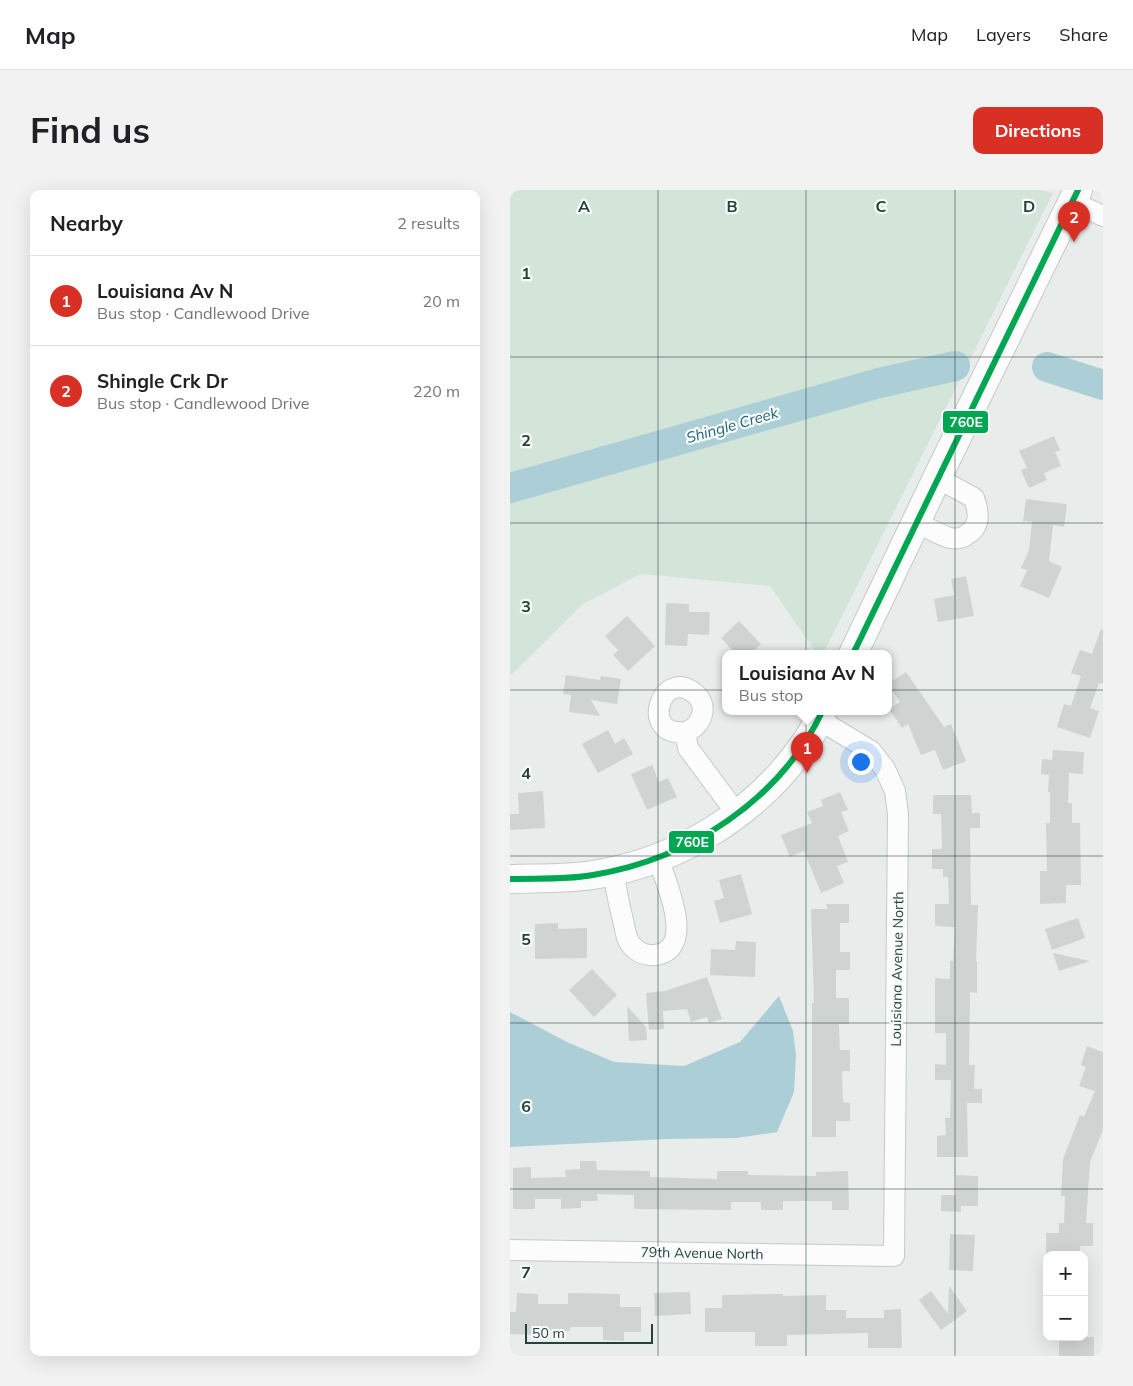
<!DOCTYPE html>
<html lang="en">
<head>
<meta charset="utf-8">
<style>
	body { margin:0; font-family:Mulish,sans-serif; background:#f2f2f2; color:#202124 }
	.controls { position:absolute; right:15px; bottom:15px; display:grid; overflow:hidden; border-radius:10px; box-shadow:0 5px 20px #0002 }
	.controls button { width:45px; height:45px; display:grid; place-items:center; padding:0; border:0; border-bottom:1px solid #e0e0e0; background:#fff; color:#202124; font:25px sans-serif }
	.scale { position:absolute; left:15px; bottom:12px; width:128px; box-sizing:border-box; padding-left:5px; border:2px solid #26403b; border-top:0; font-size:14px; line-height:18px; white-space:nowrap; color:#26403b; -webkit-text-stroke:4px #f7fbf9; paint-order:stroke }
	.you { position:absolute; left:350px; top:571px; width:18px; height:18px; margin:-12px; border:4px solid #fff; border-radius:50%; background:#1a73e8; box-shadow:0 0 0 8px #1a73e833 }
	.badge { display:grid; place-items:center; width:32px; height:32px; border-radius:50%; background:#d93025; color:#fff; font-size:16px; font-weight:700 }
	.pin { position:absolute; translate:-50% -41px; filter:drop-shadow(0 1px 2px #0008) }
	.pin::after { content:''; position:absolute; top:26px; width:18px; height:15px; background:inherit; clip-path:polygon(0 0,100% 0,50% 100%) }
	.popup { position:absolute; left:212px; top:460px; width:170px; height:65px; box-sizing:border-box; display:grid; place-content:center; border-radius:10px; background:#fff; filter:drop-shadow(0 1px 4px #0005); font-size:16px; white-space:nowrap; color:#757577 }
	.popup b { font-size:19px; color:#202124 }
	.popup::after { content:''; position:absolute; left:50%; top:100%; margin-left:-10px; border:10px solid transparent; border-top-color:#fff }
	.list { margin:0; padding:0; list-style:none }
	h2 { display:flex; justify-content:space-between; align-items:center; height:65px; margin:0; padding:0 20px; font-size:21px }
	h2 small { font-size:16px; font-weight:400; color:#757577 }
	.list li { display:grid; grid-template-columns:32px 1fr auto; gap:15px; align-items:center; box-sizing:border-box; height:90px; padding:0 20px; border-top:1px solid #e0e0e0 }
	.list b { display:block; font-size:19px; white-space:nowrap }
	.list p { margin:0; font-size:16px; white-space:nowrap; color:#757577 }
	.list em { font-size:16px; font-style:normal; color:#757577 }
	.map { position:relative; flex:none; width:593px; height:1166px; overflow:hidden; border-radius:10px }
	header { display:flex; align-items:center; gap:30px; box-sizing:border-box; height:70px; padding:0 25px; background:#fff; border-bottom:1px solid #e0e0e0 }
	header strong { font-size:24px }
	nav { display:flex; gap:28px; margin-inline-start:auto; font-size:18px }
	.intro { display:flex; align-items:center; justify-content:space-between; box-sizing:border-box; height:120px; padding:0 30px }
	h1 { margin:0; font-size:35px }
	.button { padding:12px 22px; border-radius:10px; background:#d93025; color:#fff; font-size:18px; font-weight:700 }
	main { display:flex; gap:30px; padding:0 30px }
	aside { flex:1; background:#fff; border-radius:10px; box-shadow:0 5px 20px #0002 }
	.map>svg:first-child { display:block }
	.green { fill:#d3e5d9 }
	.water { fill:#acced7 }
	.lines { fill:none; stroke-linecap:round; stroke-linejoin:round }
	.river { stroke:#acced7; stroke-width:30 }
	.building { fill:#cfd4d2 }
	.street-casing { stroke:#c5cac8; stroke-width:22 }
	.secondary-casing { stroke:#c4cac8; stroke-width:30 }
	.street { stroke:#fcfcfc; stroke-width:20 }
	.secondary { stroke:#fcfcfc; stroke-width:28 }
	.bus-1-casing { stroke:#f7fbf9; stroke-width:10 }
	.bus-1 { stroke:#00a651; stroke-width:6 }
	.grid { fill:none; stroke:#26403b; stroke-width:1; stroke-opacity:0.55 }
	.labels { text-anchor:middle; dominant-baseline:central; stroke-width:4.5; stroke-linejoin:round; paint-order:stroke }
	.street-label { font-size:14px; fill:#26403b; stroke:#f7fbf9 }
	.water-label { font-size:15px; font-style:italic; fill:#236479; stroke:#f7fbf9 }
	.grid-label { font-size:16px; text-anchor:middle; font-weight:bold; fill:#26403b; stroke:#f7fbf9; stroke-width:4.5; stroke-linejoin:round; paint-order:stroke }
	.line-badge { stroke:#f7fbf9; stroke-width:2 }
	.badge-label { font-size:14px; text-anchor:middle; font-weight:bold; fill:#fff }
</style>
</head>
<body>
<header>
<strong>Map</strong>
<nav><a>Map</a><a>Layers</a><a>Share</a></nav>
</header>
<div class="intro"><h1>Find us</h1><a class="button">Directions</a></div>
<main>
<aside>
<h2>Nearby<small>2 results</small></h2>
<ul class="list">
<li><span class="badge">1</span><div><b>Louisiana Av N</b><p>Bus stop · Candlewood Drive</p></div><em>20 m</em></li>
<li><span class="badge">2</span><div><b>Shingle Crk Dr</b><p>Bus stop · Candlewood Drive</p></div><em>220 m</em></li>
</ul>
</aside>
<div class="map">
<svg width="593" height="1166" viewBox="0 0 593 1166">
	<rect width="100%" height="100%" fill="#e8edeb"/>
	<path class="green" d="M0,0H530L543,3L313,464H307L260,396L131,384L73,414L0,486Z"/>
	<path class="water" d="M269,806L283,841L286,865L284,902L267,942L226,948L158,949L0,957V822L57,852L104,872L174,876L230,852Z"/>
	<g class="lines">
		<g class="river">
			<path d="M537,177L593,195"/>
			<path d="M0,298L369,193L445,176"/>
		</g>
	</g>
	<g class="building">
		<path d="M544,246L550,260L545,262L551,276L534,283L537,290L519,298L511,280L517,278L509,261Z"/>
		<path d="M516,309L557,314L554,337L543,335L539,371L552,377L539,408L510,396L517,380L511,378L519,360L522,332L513,331Z"/>
		<path d="M456,386L464,426L428,432L424,409L444,405L441,389Z"/>
		<path d="M156,413L179,414V422H200L199,445L178,444L177,456L155,455Z"/>
		<path d="M117,426L145,456L118,481L103,465L108,460L95,446Z"/>
		<path d="M229,431L251,454L240,464H226L211,448Z"/>
		<path d="M591,439L593,440V494L589,493L580,518L589,521L580,548L547,537L554,514L561,516L571,486L561,483L570,460L582,464Z"/>
		<path d="M396,482L434,537L441,534L456,571L433,580L425,560L411,565L398,534L392,538L379,519L390,512L378,494Z"/>
		<path d="M56,485L90,490L91,486L111,489L107,514L81,510L90,526L59,522L61,505L53,504Z"/>
		<path d="M98,540L105,554L114,548L123,564L88,583L72,554Z"/>
		<path d="M543,560L574,562L573,584L559,583L558,613H562V633H570L571,695H556V713L530,714V681H537L536,633H540V602H538L539,585L531,584L532,569L542,570Z"/>
		<path d="M142,575L149,592L158,588L167,607L137,620L121,584Z"/>
		<path d="M33,601L35,638L0,640V624H9L8,603Z"/>
		<path d="M330,602L338,620L331,622L339,641L328,646L338,672L327,676L334,693L311,703L294,661L280,667L271,645L302,633L297,622L313,616L311,610Z"/>
		<path d="M423,605H461L462,623H470V638H460L461,715H468L466,771H467V803L460,802L459,875H465L464,899H472V913H457L458,967H427V946L436,945L435,928H440L441,890H425V874L436,875V843H425V788L440,789V771H443L445,737L425,736V714H439L438,687H433V679H422V659H432L431,624H423Z"/>
		<path d="M231,684L242,724L210,733L204,711L214,708L209,690Z"/>
		<path d="M316,714H339V733H330V762H340V780H326V808H339V834H329L330,860H340V881H332L333,912L340,913V931H326V947H302V813H304L301,719H318Z"/>
		<path d="M568,728L575,748L542,760L535,739Z"/>
		<path d="M48,733V739L77,738V768L25,769V734Z"/>
		<path d="M226,751L246,752L245,787L200,785L201,759L225,760Z"/>
		<path d="M543,763L580,771L549,781Z"/>
		<path d="M82,779L107,805L84,827L59,800Z"/>
		<path d="M197,787L212,829L199,833L197,827L181,832L177,819L153,821L154,839L139,840L136,803L155,801Z"/>
		<path d="M117,816L136,837L137,850L119,851Z"/>
		<path d="M577,856L593,862V940L580,972L576,1033H583V1056H570V1065L536,1064V1043H549V1033H554L555,1006H551L553,969L570,925L574,927L585,901L569,896L576,877L571,875Z"/>
		<path d="M70,971H86L87,980L140,981V987L207,989V981H238V985L306,986V982L338,981L339,1020H322V1011H273V1020H251V1012H221V1020L124,1019V1005L87,1004L88,1011H71V1018L51,1019V1009H25V1019H3V978L21,977V988L56,987L55,980L70,979Z"/>
		<path d="M446,985L468,986V1016H451V1022L431,1021V1005H446Z"/>
		<path d="M440,1044L465,1045L463,1081L439,1080Z"/>
		<path d="M439,1096L457,1121L431,1140L409,1110L421,1101L438,1124Z"/>
		<path d="M180,1102L181,1124L145,1126L144,1103Z"/>
		<path d="M7,1103L28,1104V1114H58V1103L110,1104V1117H131V1142H114V1151L93,1150V1137H60V1141H27V1145L0,1144V1122H6Z"/>
		<path d="M273,1104V1106L316,1105V1120H336V1128H374V1120L391,1119L392,1158H358V1143L277,1145V1156H245V1142H195V1118H212V1105Z"/>
		<rect x="549" y="1147" width="35" height="19"/>
	</g>
	<g class="lines">
		<defs>
			<g id="street">
				<path d="M562,12L593,26"/>
				<path d="M406,332C414,336 433,347 441,348C446,349 453,348 456,345C471,337 469,322 464,308L427,288"/>
				<path d="M175,542C129,547 151,477 184,503C200,515 192,537 175,542L178,558L227,624"/>
				<path d="M103,681C106,699 109,716 114,734C115,739 116,747 119,752C125,761 134,766 145,765C187,760 156,692 148,669"/>
				<path d="M0,1060L384,1066L388,624L385,601L375,579L361,561L308,529"/>
			</g>
			<g id="secondary">
				<path d="M343,464L427,288L568,0"/>
				<path d="M0,689C28,688 56,689 83,685C168,672 248,623 296,552C303,543 307,532 312,522"/>
			</g>
		</defs>
		<use href="#street" class="street-casing"/>
		<use href="#secondary" class="secondary-casing"/>
		<use href="#street" class="street"/>
		<use href="#secondary" class="secondary"/>
		<defs>
			<g id="bus-1">
				<path d="M343,464L568,0"/>
				<path d="M0,689C28,688 56,690 83,685C179,669 269,611 312,522"/>
			</g>
		</defs>
		<use href="#bus-1" class="bus-1-casing"/>
		<use href="#bus-1" class="bus-1"/>
	</g>
	<path class="grid" d="M148,0V1166M296,0V1166M445,0V1166M0,167H593M0,333H593M0,500H593M0,666H593M0,833H593M0,999H593"/>
	<g class="labels">
		<g class="street-label">
			<text transform="translate(387 779) rotate(-89)">Louisiana Avenue North</text>
			<text transform="translate(192 1063) rotate(1)">79th Avenue North</text>
		</g>
		<g class="water-label">
			<text transform="translate(222 235) rotate(-16)">Shingle Creek</text>
		</g>
	</g>
	<g class="grid-label">
		<text x="74" y="22">A</text>
		<text x="222" y="22">B</text>
		<text x="371" y="22">C</text>
		<text x="519" y="22">D</text>
		<text x="16" y="89">1</text>
		<text x="16" y="256">2</text>
		<text x="16" y="422">3</text>
		<text x="16" y="589">4</text>
		<text x="16" y="755">5</text>
		<text x="16" y="922">6</text>
		<text x="16" y="1088">7</text>
	</g>
	<g class="line-badge">
		<rect x="432" y="220" width="47" height="24" rx="5" fill="#00a651"/>
		<rect x="158" y="640" width="47" height="24" rx="5" fill="#00a651"/>
	</g>
	<g class="badge-label">
		<text x="456" y="237">760E</text>
		<text x="182" y="657">760E</text>
	</g>
</svg>
<div class="controls">
<button>+</button>
<button>−</button>
</div>
<div class="scale">50 m</div>
<div class="you"></div>
<div class="pin badge" style="left:297px;top:583px">1</div>
<div class="popup"><b>Louisiana Av N</b>Bus stop</div>
<div class="pin badge" style="left:564px;top:52px">2</div>
</div>
</main>
</body>
</html>
